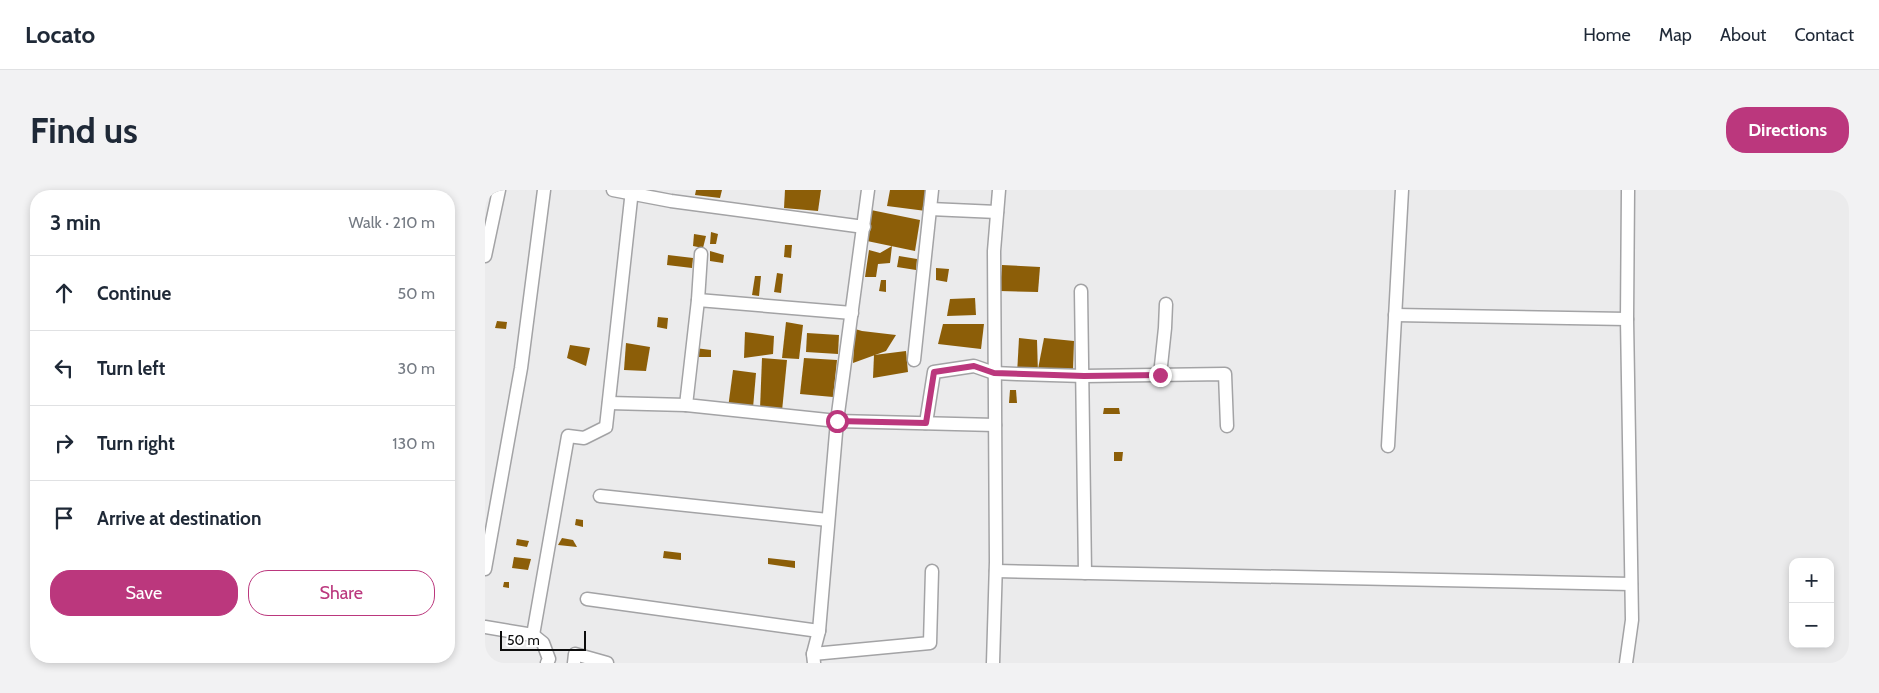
<!DOCTYPE html>
<html lang="en">
<head>
<meta charset="utf-8">
<style>
	body { margin:0; font-family:Cabin,sans-serif; background:#f2f2f3; color:#1f2937 }
	.controls { position:absolute; right:15px; bottom:15px; display:grid; overflow:hidden; border-radius:10px; box-shadow:0 2px 8px #0003 }
	.controls button { width:45px; height:45px; display:grid; place-items:center; padding:0; border:0; border-bottom:1px solid #e0e1e3; background:#fff; color:#1f2937; font:25px sans-serif }
	.scale { position:absolute; left:15px; bottom:12px; width:86px; box-sizing:border-box; padding-left:5px; border:2px solid #0d0d0d; border-top:0; font-size:14px; line-height:18px; white-space:nowrap; color:#0d0d0d; -webkit-text-stroke:4px #fff; paint-order:stroke }
	.stop { position:absolute; width:15px; height:15px; margin:-11px; border:4px solid #bb377d; border-radius:50%; background:#fff }
	.stop.end { background:#bb377d; border-color:#fff; box-shadow:0 1px 5px #0008 }
	.list { margin:0; padding:0; list-style:none }
	h2 { display:flex; justify-content:space-between; align-items:center; height:65px; margin:0; padding:0 20px; font-size:21px }
	h2 small { font-size:16px; font-weight:400; color:#747a83 }
	.list li { display:grid; grid-template-columns:32px 1fr auto; gap:15px; align-items:center; box-sizing:border-box; height:75px; padding:0 20px; border-top:1px solid #e0e1e3 }
	.list b { display:block; font-size:19px; white-space:nowrap }
	.list em { font-size:16px; font-style:normal; color:#747a83 }
	.actions { display:flex; gap:10px; padding:15px 20px }
	.actions a { flex:1; padding:11px 0; border:1px solid #bb377d; border-radius:20px; text-align:center; font-size:18px; color:#bb377d }
	.actions .main { background:#bb377d; color:#fff }
	.icon { flex:none; width:28px; height:28px; fill:none; stroke:currentColor; stroke-width:2; stroke-linecap:round; stroke-linejoin:round }
	.map { position:relative; flex:none; width:1364px; height:473px; overflow:hidden; border-radius:20px }
	header { display:flex; align-items:center; gap:30px; box-sizing:border-box; height:70px; padding:0 25px; background:#fff; border-bottom:1px solid #e0e1e3 }
	header strong { font-size:24px }
	nav { display:flex; gap:28px; margin-inline-start:auto; font-size:18px }
	.intro { display:flex; align-items:center; justify-content:space-between; box-sizing:border-box; height:120px; padding:0 30px }
	h1 { margin:0; font-size:35px }
	.button { padding:12px 22px; border-radius:20px; background:#bb377d; color:#fff; font-size:18px; font-weight:700 }
	main { display:flex; gap:30px; padding:0 30px }
	aside { flex:1; background:#fff; border-radius:20px; box-shadow:0 2px 8px #0003 }
	.map>svg:first-child { display:block }
	.building { fill:#8c5e08 }
	.lines { fill:none; stroke-linecap:round; stroke-linejoin:round }
	.street-casing { stroke:#a3a3a5; stroke-width:15 }
	.street { stroke:#fff; stroke-width:12 }
	.route { stroke:#bb377d; stroke-width:6 }
</style>
</head>
<body>
<header>
<strong>Locato</strong>
<nav><a>Home</a><a>Map</a><a>About</a><a>Contact</a></nav>
</header>
<div class="intro"><h1>Find us</h1><a class="button">Directions</a></div>
<main>
<aside>
<h2>3 min<small>Walk · 210 m</small></h2>
<ul class="list">
<li><svg class="icon" aria-label="ahead" viewBox="0 0 24 24"><path d="M12 20V5M6 11l6-6 6 6"/></svg><div><b>Continue</b></div><em>50 m</em></li>
<li><svg class="icon" aria-label="left" viewBox="0 0 24 24"><path d="M17 20v-9H6M10 6l-5 5 5 5"/></svg><div><b>Turn left</b></div><em>30 m</em></li>
<li><svg class="icon" aria-label="right" viewBox="0 0 24 24"><path d="M7 20v-9h11M14 6l5 5-5 5"/></svg><div><b>Turn right</b></div><em>130 m</em></li>
<li><svg class="icon" aria-label="arrive" viewBox="0 0 24 24"><path d="M6 21V4h12l-3 4 3 4H6"/></svg><div><b>Arrive at destination</b></div></li>
</ul>
<div class="actions"><a class="main">Save</a><a>Share</a></div>
</aside>
<div class="map">
<svg width="1364" height="473" viewBox="0 0 1364 473">
	<rect width="100%" height="100%" fill="#ebebec"/>
	<g class="building">
		<path d="M211,0H237L235,8L210,5Z"/>
		<path d="M300,0H336L333,21L299,18Z"/>
		<path d="M405,0H442L441,21L402,16Z"/>
		<path d="M386,20L435,30L430,61L382,51Z"/>
		<path d="M226,42L233,44L231,54H225Z"/>
		<path d="M209,44L221,46L218,58L208,56Z"/>
		<path d="M300,55H307L306,68L299,67Z"/>
		<path d="M407,56L405,73L393,74L391,87H380L384,60L395,63Z"/>
		<path d="M225,61L239,65L238,73L225,71Z"/>
		<path d="M183,65L208,68L207,78L182,75Z"/>
		<path d="M414,66L432,69L431,80L412,77Z"/>
		<path d="M517,75L555,77L553,102L515,101Z"/>
		<path d="M451,78L464,79L462,92L451,90Z"/>
		<path d="M292,83L298,84L296,103L289,102Z"/>
		<path d="M270,86H276L274,106L267,105Z"/>
		<path d="M396,90H401V102L394,101Z"/>
		<path d="M490,108L491,125L462,126L465,109Z"/>
		<path d="M173,127L183,128L182,139L172,137Z"/>
		<path d="M12,131L22,132L21,139L10,138Z"/>
		<path d="M301,132L318,135L314,169L297,168Z"/>
		<path d="M458,134H499L496,159L453,154Z"/>
		<path d="M370,139L377,141L411,145L401,161L368,173Z"/>
		<path d="M260,142L289,146L288,164L259,168Z"/>
		<path d="M322,143L354,145L353,164L321,162Z"/>
		<path d="M534,148L552,150L553,184H532Z"/>
		<path d="M559,148L589,151L588,180L553,179Z"/>
		<path d="M141,153L165,157L161,181L139,180Z"/>
		<path d="M85,155L105,158L101,176L82,168Z"/>
		<path d="M210,158L226,160V167H209Z"/>
		<path d="M421,161L423,182L388,188L389,165Z"/>
		<path d="M277,168L302,170L297,221L275,219Z"/>
		<path d="M319,168L352,170L348,207L315,204Z"/>
		<path d="M248,180L271,183L268,218H243Z"/>
		<path d="M525,200H531L532,213H524Z"/>
		<path d="M619,218H634L635,224H618Z"/>
		<path d="M629,262H638L637,271H629Z"/>
		<path d="M91,329L98,330V337L90,335Z"/>
		<path d="M77,348L88,350L92,357L73,355Z"/>
		<path d="M32,349L44,351L42,357L31,355Z"/>
		<path d="M179,361L196,363V370L178,368Z"/>
		<path d="M29,367L46,369L43,380L27,378Z"/>
		<path d="M283,368L310,371V378L283,374Z"/>
		<path d="M19,392H24V398L18,397Z"/>
	</g>
	<g class="lines">
		<defs>
			<g id="street">
				<path d="M128,0L186,11L379,37"/>
				<path d="M445,19L512,22"/>
				<path d="M0,66L14,0"/>
				<path d="M596,101L600,383"/>
				<path d="M213,110L216,64"/>
				<path d="M367,123L213,110L201,215L352,231L510,235"/>
				<path d="M910,125L1142,129"/>
				<path d="M429,170L447,0"/>
				<path d="M675,185L680,138L681,114"/>
				<path d="M124,213L201,215"/>
				<path d="M441,233L449,182L489,176L509,183L532,184L599,186L740,184L742,236"/>
				<path d="M903,256L917,0"/>
				<path d="M115,306L343,330"/>
				<path d="M0,379L36,178L59,0"/>
				<path d="M511,381L1146,394"/>
				<path d="M102,409L334,441"/>
				<path d="M0,437L48,445L58,453L64,469L62,473"/>
				<path d="M48,445L83,246L99,248L121,237L147,0"/>
				<path d="M328,464L445,453L447,381"/>
				<path d="M89,473L90,464L122,473"/>
				<path d="M329,473L328,464L334,441L352,231L383,0"/>
				<path d="M508,473L511,372L509,61L514,0"/>
				<path d="M1141,473L1147,430L1142,129L1143,0"/>
			</g>
		</defs>
		<use href="#street" class="street-casing"/>
		<use href="#street" class="street"/>
	</g>
	<g class="lines">
		<path class="route" d="M352,231L441,233L449,182L489,176L509,183L599,186L675,185"/>
	</g>
</svg>
<div class="controls">
<button>+</button>
<button>−</button>
</div>
<div class="scale">50 m</div>
<div class="stop" style="left:352px;top:231px"></div>
<div class="stop end" style="left:675px;top:185px"></div>
</div>
</main>
</body>
</html>
